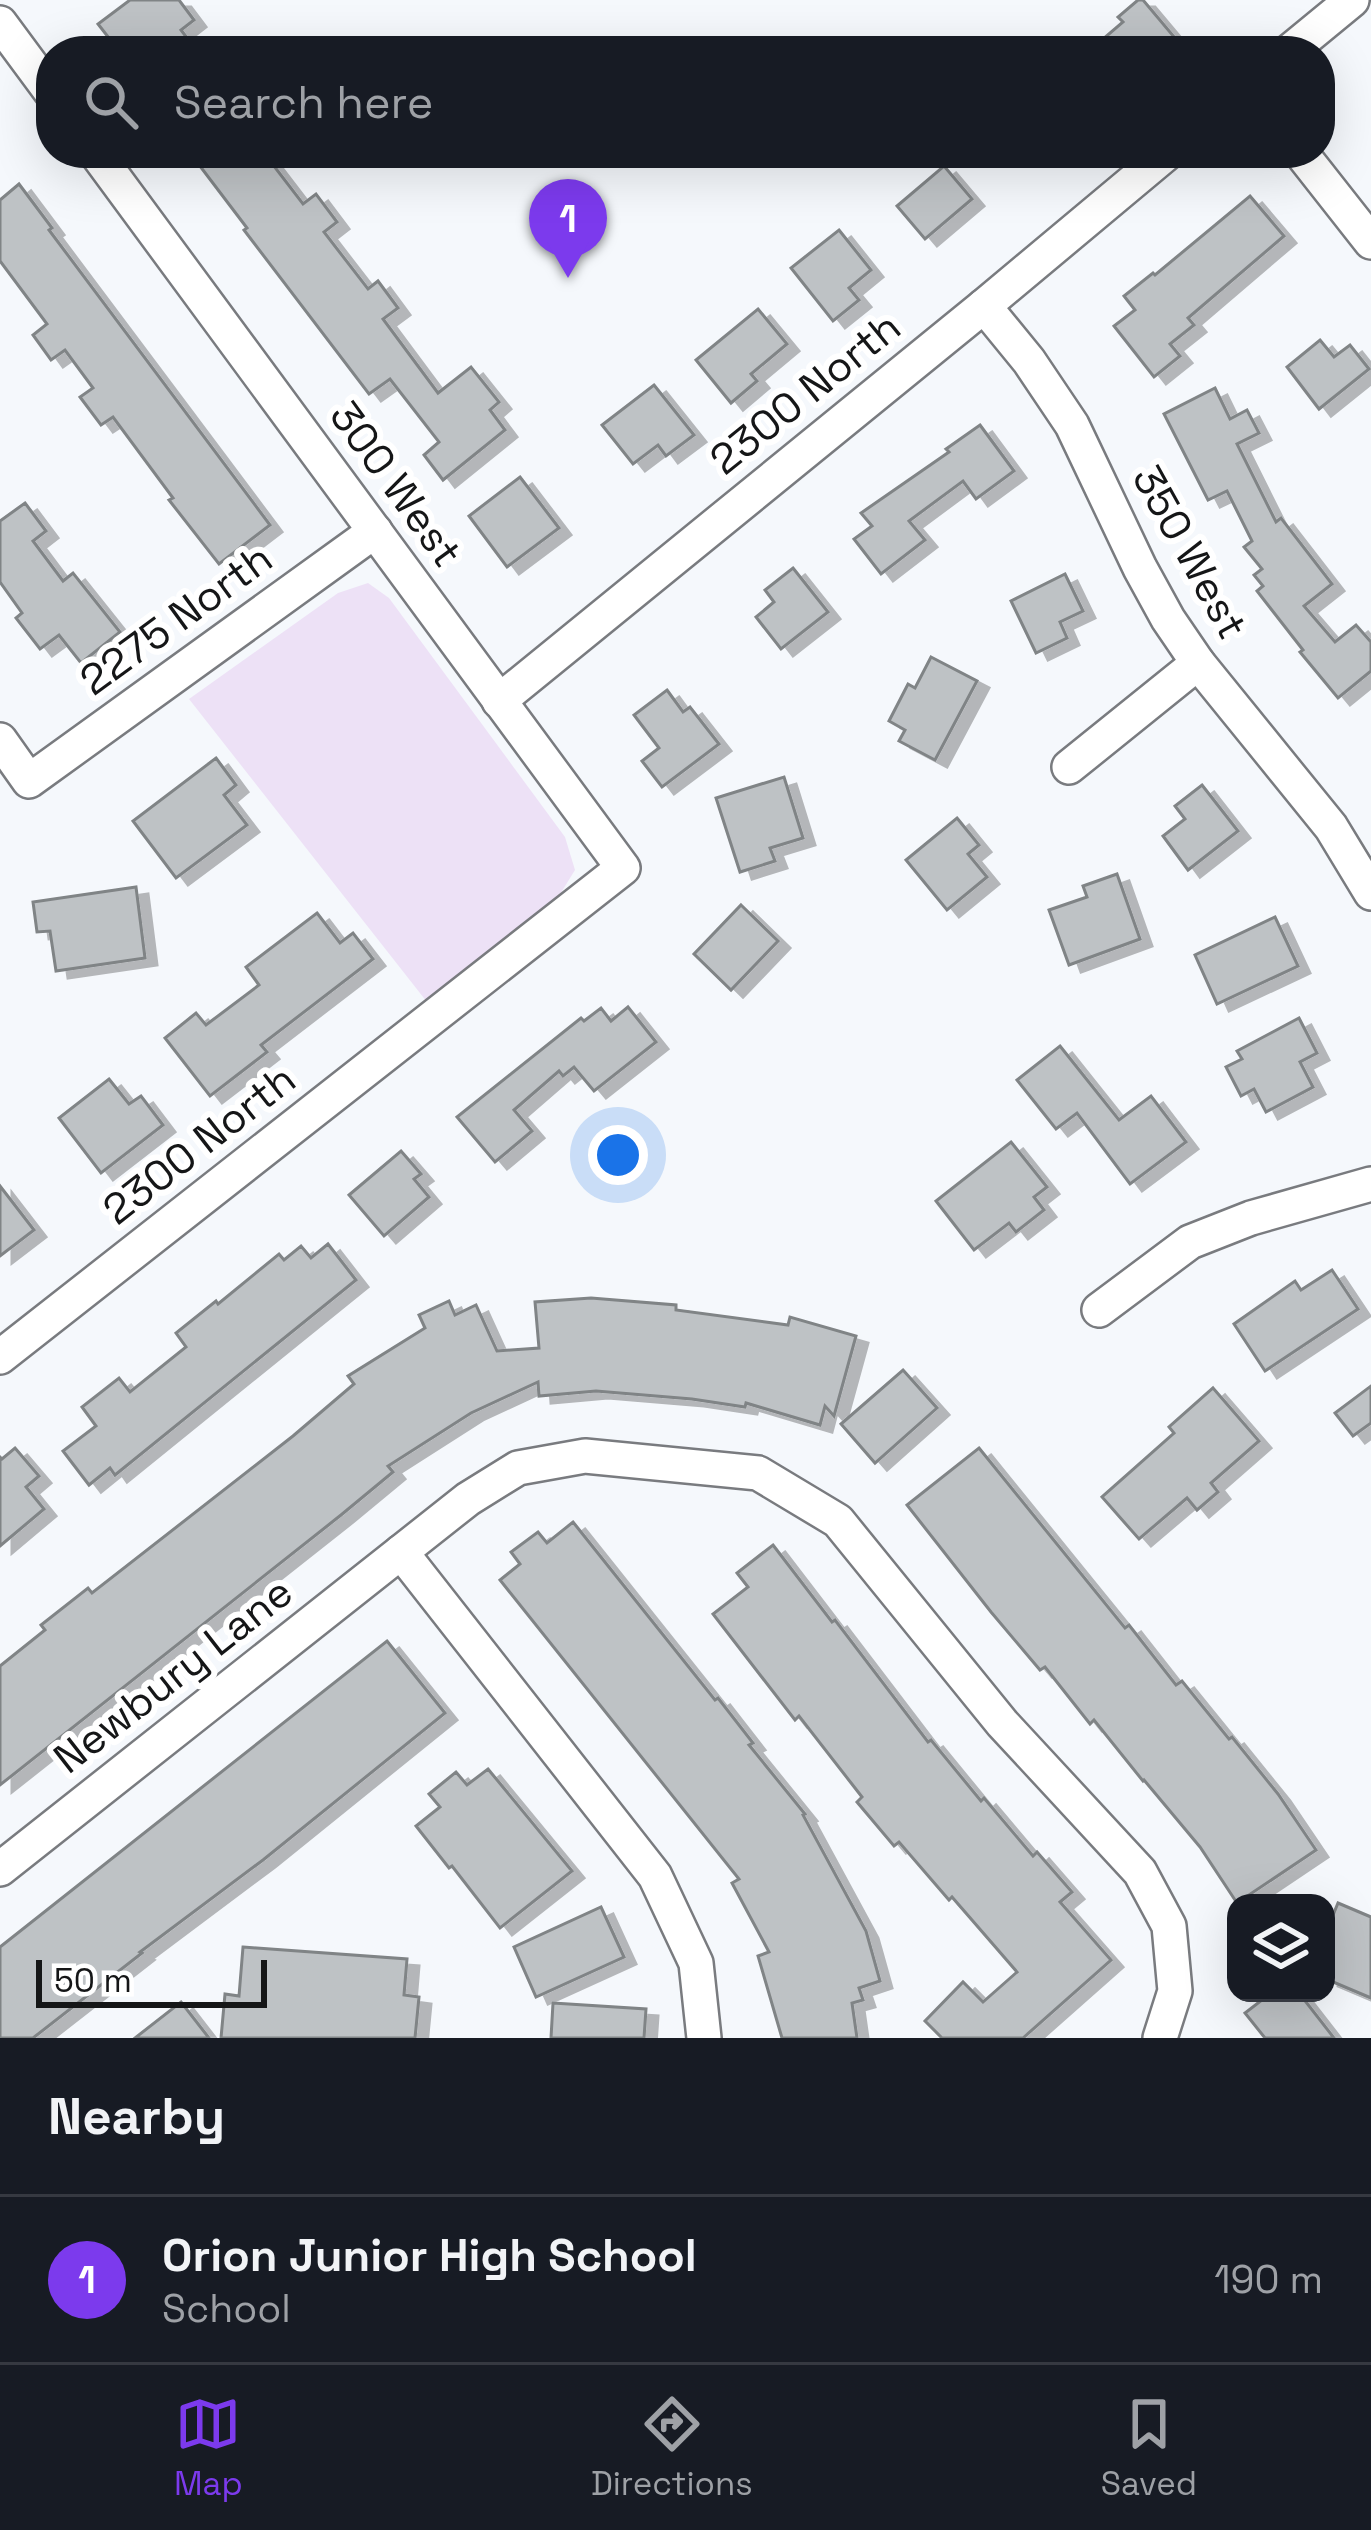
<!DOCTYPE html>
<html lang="en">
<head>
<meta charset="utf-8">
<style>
	body { margin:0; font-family:"Space Grotesk",sans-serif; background:#20242c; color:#f1f3f6 }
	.controls { position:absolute; right:36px; bottom:36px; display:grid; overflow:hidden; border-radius:24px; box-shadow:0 12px 48px #0002 }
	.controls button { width:108px; height:108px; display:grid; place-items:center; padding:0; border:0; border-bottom:3px solid #363941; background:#171b24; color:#f1f3f6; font:60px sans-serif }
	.scale { position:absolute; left:36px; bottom:30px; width:231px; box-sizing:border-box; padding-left:12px; border:6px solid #151617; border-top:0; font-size:33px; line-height:42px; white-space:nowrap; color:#151617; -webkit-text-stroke:9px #fff; paint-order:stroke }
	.you { position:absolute; left:618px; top:1155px; width:42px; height:42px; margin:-30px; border:9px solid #fff; border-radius:50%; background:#1a73e8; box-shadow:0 0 0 18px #1a73e833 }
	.badge { display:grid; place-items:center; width:78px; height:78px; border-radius:50%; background:#7c3aed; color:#fff; font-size:39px; font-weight:700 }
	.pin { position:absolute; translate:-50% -99px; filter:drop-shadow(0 3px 6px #0008) }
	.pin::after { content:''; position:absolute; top:63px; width:42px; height:36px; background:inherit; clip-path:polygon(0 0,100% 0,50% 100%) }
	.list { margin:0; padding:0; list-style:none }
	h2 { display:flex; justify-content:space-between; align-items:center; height:156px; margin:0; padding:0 48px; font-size:51px }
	h2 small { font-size:39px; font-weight:400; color:#9ea1a6 }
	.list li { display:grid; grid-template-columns:78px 1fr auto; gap:36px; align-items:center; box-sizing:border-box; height:168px; padding:0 48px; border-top:3px solid #363941 }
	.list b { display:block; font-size:45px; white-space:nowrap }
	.list p { margin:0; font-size:39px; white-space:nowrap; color:#9ea1a6 }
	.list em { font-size:39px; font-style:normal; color:#9ea1a6 }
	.icon { flex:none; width:66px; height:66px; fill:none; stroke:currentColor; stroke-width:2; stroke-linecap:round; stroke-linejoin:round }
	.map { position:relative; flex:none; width:1371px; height:2038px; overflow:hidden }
	.search { position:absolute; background:#171b24; box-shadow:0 12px 48px #0002; left:36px; right:36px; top:36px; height:132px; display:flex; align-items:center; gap:30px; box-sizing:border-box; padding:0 42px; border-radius:48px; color:#9ea1a6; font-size:45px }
	.sheet { height:324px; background:#171b24 }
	nav { display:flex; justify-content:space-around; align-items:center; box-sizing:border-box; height:168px; border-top:3px solid #363941; background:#171b24; font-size:33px; color:#9ea1a6 }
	nav a { display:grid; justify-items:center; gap:6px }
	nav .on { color:#7c3aed }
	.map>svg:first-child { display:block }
	.green { fill:#ede1f6 }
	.building { fill:#bec2c5; stroke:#808486; stroke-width:3; filter:url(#shadow) }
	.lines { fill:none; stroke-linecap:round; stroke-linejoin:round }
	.minor-casing { stroke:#797b7f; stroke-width:38 }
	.minor { stroke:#fff; stroke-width:33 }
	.labels { text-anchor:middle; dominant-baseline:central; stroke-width:12; stroke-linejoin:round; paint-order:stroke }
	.street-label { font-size:42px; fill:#151617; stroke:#fff }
</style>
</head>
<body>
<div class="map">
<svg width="1371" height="2038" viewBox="0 0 1371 2038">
	<defs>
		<filter id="shadow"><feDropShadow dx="12" dy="7" stdDeviation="0" flood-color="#0004"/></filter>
	</defs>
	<rect width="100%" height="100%" fill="#f5f8fc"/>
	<path class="green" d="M368,583L389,598L565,837L575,870L554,904L427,1002L189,699L338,593Z"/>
	<g class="building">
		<path d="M130,0H179L194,20L181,30L197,51H119L98,24Z"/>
		<path d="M1138,0H1143L1175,38L1160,51H1089L1123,22L1118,17Z"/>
		<path d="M190,153H264L303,204L316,194L337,222L324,232L368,289L378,281L398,308L383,319L438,393L471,367L499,402L490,410L505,430L443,480L424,455L439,442L390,379L369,394L244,230L247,228Z"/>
		<path d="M944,166L972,199L925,239L897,206Z"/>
		<path d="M19,184L52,228L49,230L270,525L219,564L169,500L173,498L113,417L101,425L80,397L93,388L65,350L51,360L33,335L47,324L0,261V200Z"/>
		<path d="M1250,196L1284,236L1188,318L1194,325L1170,344L1180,356L1154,377L1114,326L1135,310L1124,296L1153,273L1155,275Z"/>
		<path d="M839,230L871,270L849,288L859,300L833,321L791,268Z"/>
		<path d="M758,309L787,344L751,374L757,381L731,403L696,360Z"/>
		<path d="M1320,340L1334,357L1350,345L1369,369L1319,409L1287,367Z"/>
		<path d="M654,385L694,435L666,456L658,445L633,464L602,425Z"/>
		<path d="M1215,388L1230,419L1247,410L1259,433L1237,444L1276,522L1281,518L1332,584L1304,606L1335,642L1356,625L1371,642V671L1338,698L1300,652L1303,650L1257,591L1263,586L1254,575L1262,569L1244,547L1252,541L1227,491L1208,500L1164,414Z"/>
		<path d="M980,425L1014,471L976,499L963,481L909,521L925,540L881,574L854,539L872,526L861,513L949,452L946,449Z"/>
		<path d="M520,477L559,528L507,567L469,516Z"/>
		<path d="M25,503L46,531L33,541L63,581L73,573L120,632L81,663L59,635L40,649L16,618L22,613L0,582V521Z"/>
		<path d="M793,568L828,612L781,649L756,617L774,602L765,590Z"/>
		<path d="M1065,574L1083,611L1060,622L1067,638L1036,653L1011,601Z"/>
		<path d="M931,657L977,681L935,760L899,741L905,730L889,721L908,684L915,688Z"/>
		<path d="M667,690L683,712L690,707L719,744L662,787L642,761L659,748L634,715Z"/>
		<path d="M216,758L236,785L224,795L247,825L176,878L133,821Z"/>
		<path d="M784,777L803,838L770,848L775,861L740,872L716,798Z"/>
		<path d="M1202,785L1238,831L1188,870L1163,836L1185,819L1175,806Z"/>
		<path d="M957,818L979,845L968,854L987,877L947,910L906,860Z"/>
		<path d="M1117,874L1140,939L1069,965L1049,910L1087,897L1083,886Z"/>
		<path d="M136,887L145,958L56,971L50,931L37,932L33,902Z"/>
		<path d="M741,905L778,941L731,990L694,954Z"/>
		<path d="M317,913L340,943L353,933L373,959L261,1045L267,1052L210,1096L165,1038L196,1013L206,1025L259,985L246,967Z"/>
		<path d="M1275,917L1298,966L1217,1004L1195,955Z"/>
		<path d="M628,1007L656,1042L594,1091L574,1067L563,1076L559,1071L514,1110L532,1131L495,1162L457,1117L581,1018L584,1021L601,1008L611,1021Z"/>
		<path d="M1299,1018L1317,1053L1300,1062L1313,1087L1266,1112L1254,1089L1241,1096L1226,1067L1242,1059L1237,1051Z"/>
		<path d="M1060,1046L1119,1120L1151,1096L1186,1142L1130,1184L1077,1113L1056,1129L1017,1080Z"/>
		<path d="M109,1079L129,1104L141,1096L163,1125L101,1173L59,1118Z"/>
		<path d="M1011,1142L1047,1187L1034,1197L1044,1210L1016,1232L1009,1223L974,1250L936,1201Z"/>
		<path d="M401,1151L421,1174L414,1179L429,1197L384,1236L349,1195Z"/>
		<path d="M0,1186L34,1230L0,1256Z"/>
		<path d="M328,1244L356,1280L115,1475L110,1468L89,1485L63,1451L96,1426L82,1407L119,1378L130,1392L186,1347L176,1333L216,1301L218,1304L279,1254L284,1260L301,1246L311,1258Z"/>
		<path d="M1332,1270L1358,1309L1265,1371L1234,1324L1295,1281L1301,1290Z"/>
		<path d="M591,1298L676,1305V1310L788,1325L790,1317L856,1336L834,1416L825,1406L820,1425L746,1403L745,1407L692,1399L596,1391L539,1396L538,1382L471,1413L388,1466L393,1472L341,1515L0,1785V1666L45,1630L41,1625L88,1588L92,1593L293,1436L354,1384L348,1376L425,1328L419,1315L449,1301L455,1315L476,1305L497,1351L539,1348L535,1302Z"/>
		<path d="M903,1370L937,1408L875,1463L841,1424Z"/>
		<path d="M1371,1386V1423L1353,1436L1335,1413Z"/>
		<path d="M1213,1388L1259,1441L1211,1483L1218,1492L1197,1510L1187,1498L1139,1539L1102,1497L1174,1433L1169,1427Z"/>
		<path d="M15,1448L39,1476L26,1487L44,1509L0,1546V1457L2,1459Z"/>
		<path d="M979,1448L1125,1628L1129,1625L1176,1685L1182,1681L1229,1739L1232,1737L1278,1794L1316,1850L1237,1903L1200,1847L1144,1780L1143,1781L1094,1720L1090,1724L1045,1667L1040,1670L991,1612L907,1505Z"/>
		<path d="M573,1522L715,1700L718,1698L753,1743L749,1745L805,1814L803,1815L866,1931L880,1981L859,1988L863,2000L852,2003L857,2038H782L758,1956L769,1952L732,1883L739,1879L500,1580L520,1564L511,1552L538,1532L547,1543Z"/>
		<path d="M773,1545L832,1622L835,1620L928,1742L931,1740L981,1801L984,1798L1033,1856L1037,1852L1072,1892L1060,1902L1111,1960L1023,2038H942L925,2021L963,1982L983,2002L1017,1972L952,1897L949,1900L899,1842L894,1846L857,1802L862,1797L799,1716L795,1720L713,1614L748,1587L737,1573Z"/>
		<path d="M387,1641L445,1713L263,1860L140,1952L142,1953L33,2038H0V1947Z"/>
		<path d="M488,1769L572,1871L500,1928L452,1866L449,1868L416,1826L440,1807L429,1794L456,1772L467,1785Z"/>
		<path d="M1338,1903L1371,1917V1998L1326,1979V1932Z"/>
		<path d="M601,1907L624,1957L536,1997L514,1947Z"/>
		<path d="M243,1947L407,1959L404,1995L419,1997L415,2038H221L225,1994L239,1996Z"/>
		<path d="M1271,1993H1299L1334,2038H1265L1245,2013Z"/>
		<path d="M181,2002L209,2038H135Z"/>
		<path d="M553,2003L646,2009L644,2038H551Z"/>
	</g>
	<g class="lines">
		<defs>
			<g id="minor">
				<path d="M0,23L51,92"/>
				<path d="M1290,51L1352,0"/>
				<path d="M1301,153L1371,242"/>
				<path d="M984,306L1029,361L1072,425L1140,568L1168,619L1198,663L1331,827L1371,893"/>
				<path d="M499,701L984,306L1167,153"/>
				<path d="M0,740L29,781L375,531"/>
				<path d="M1069,767L1198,663"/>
				<path d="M1099,1310L1190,1242L1251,1218L1371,1184"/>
				<path d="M0,1357L623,868L96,153"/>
				<path d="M401,1552L655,1876L696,1963L704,2038"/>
				<path d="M0,1869L468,1499L518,1468L585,1456L758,1473L838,1521L1002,1723L1140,1872L1169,1926L1175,1991L1160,2038"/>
			</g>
		</defs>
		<use href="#minor" class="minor-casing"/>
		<use href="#minor" class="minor"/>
	</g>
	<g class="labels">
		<g class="street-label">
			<text transform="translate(805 393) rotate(-39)">2300 North</text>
			<text transform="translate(396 484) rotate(54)">300 West</text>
			<text transform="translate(1190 552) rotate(61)">350 West</text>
			<text transform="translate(176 619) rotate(-36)">2275 North</text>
			<text transform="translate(199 1144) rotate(-38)">2300 North</text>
			<text transform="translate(173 1675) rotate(-38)">Newbury Lane</text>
		</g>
	</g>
</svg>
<div class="controls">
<button><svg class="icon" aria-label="layers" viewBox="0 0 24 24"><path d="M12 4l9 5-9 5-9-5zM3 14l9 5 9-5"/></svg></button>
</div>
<div class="scale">50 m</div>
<div class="you"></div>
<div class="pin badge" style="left:568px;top:278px">1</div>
<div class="search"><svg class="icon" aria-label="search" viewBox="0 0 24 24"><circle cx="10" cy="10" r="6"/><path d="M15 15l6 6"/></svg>Search here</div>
</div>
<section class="sheet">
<h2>Nearby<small></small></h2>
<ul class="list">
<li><span class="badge">1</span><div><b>Orion Junior High School</b><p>School</p></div><em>190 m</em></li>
</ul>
</section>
<nav>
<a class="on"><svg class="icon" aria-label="map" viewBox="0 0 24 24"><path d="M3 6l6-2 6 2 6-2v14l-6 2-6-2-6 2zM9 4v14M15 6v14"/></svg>Map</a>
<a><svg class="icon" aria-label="directions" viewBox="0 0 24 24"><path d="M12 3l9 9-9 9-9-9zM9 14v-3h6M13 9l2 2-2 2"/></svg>Directions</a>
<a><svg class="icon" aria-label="saved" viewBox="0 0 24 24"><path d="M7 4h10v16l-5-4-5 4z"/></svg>Saved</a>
</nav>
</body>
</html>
